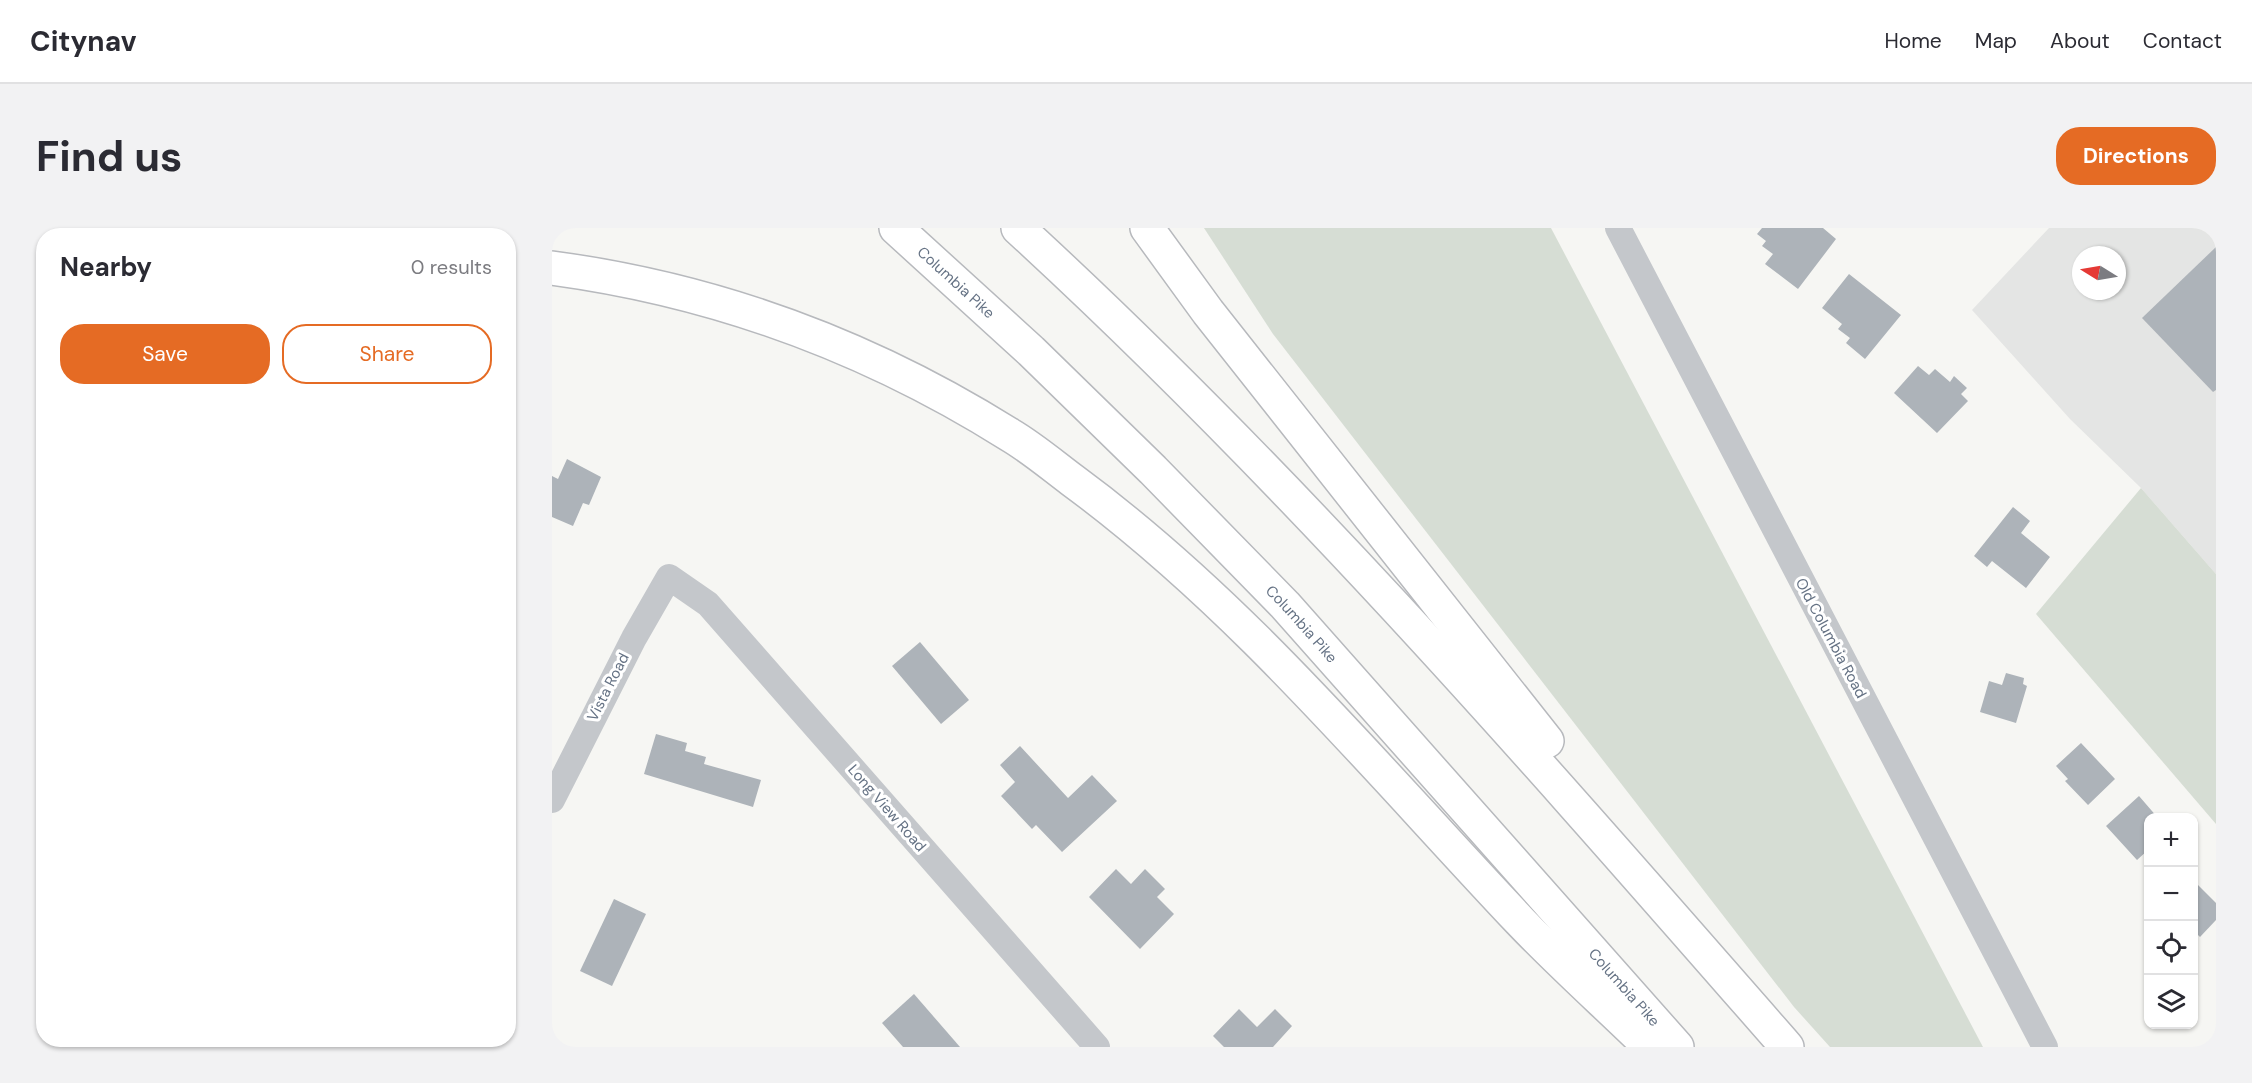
<!DOCTYPE html>
<html lang="en">
<head>
<meta charset="utf-8">
<style>
	body { margin:0; font-family:"DM Sans",sans-serif; background:#f2f2f3; color:#2b2b33 }
	.controls { position:absolute; right:18px; bottom:18px; display:grid; overflow:hidden; border-radius:12px; box-shadow:0 2px 4px #0004 }
	.controls button { width:54px; height:54px; display:grid; place-items:center; padding:0; border:0; border-bottom:2px solid #e1e1e2; background:#fff; color:#2b2b33; font:30px sans-serif }
	.compass { position:absolute; left:1520px; top:18px; width:54px; height:54px; border-radius:50%; background:#fff; box-shadow:0 2px 4px #0004; rotate:281deg }
	.list { margin:0; padding:0; list-style:none }
	h2 { display:flex; justify-content:space-between; align-items:center; height:78px; margin:0; padding:0 24px; font-size:26px }
	h2 small { font-size:20px; font-weight:400; color:#7c7c81 }
	.actions { display:flex; gap:12px; padding:18px 24px }
	.actions a { flex:1; padding:14px 0; border:2px solid #e56b24; border-radius:24px; text-align:center; font-size:21px; color:#e56b24 }
	.actions .main { background:#e56b24; color:#fff }
	.icon { flex:none; width:33px; height:33px; fill:none; stroke:currentColor; stroke-width:2; stroke-linecap:round; stroke-linejoin:round }
	.map { position:relative; flex:none; width:1664px; height:819px; overflow:hidden; border-radius:24px }
	header { display:flex; align-items:center; gap:36px; box-sizing:border-box; height:84px; padding:0 30px; background:#fff; border-bottom:2px solid #e1e1e2 }
	header strong { font-size:28px }
	nav { display:flex; gap:33px; margin-inline-start:auto; font-size:21px }
	.intro { display:flex; align-items:center; justify-content:space-between; box-sizing:border-box; height:144px; padding:0 36px }
	h1 { margin:0; font-size:42px }
	.button { padding:15px 27px; border-radius:24px; background:#e56b24; color:#fff; font-size:21px; font-weight:700 }
	main { display:flex; gap:36px; padding:0 36px }
	aside { flex:1; background:#fff; border-radius:24px; box-shadow:0 2px 4px #0004 }
	.map>svg:first-child { display:block }
	.built { fill:#e4e5e4; fill-rule:evenodd }
	.green { fill:#d6ddd4 }
	.building { fill:#adb3b9 }
	.lines { fill:none; stroke-linecap:round; stroke-linejoin:round }
	.highway-casing { stroke:#b7b9bd; stroke-width:36 }
	.minor { stroke:#c4c7cb; stroke-width:26 }
	.highway { stroke:#fff; stroke-width:33 }
	.labels { text-anchor:middle; dominant-baseline:central; stroke-width:6; stroke-linejoin:round; paint-order:stroke }
	.street-label { font-size:15px; fill:#657284; stroke:#fff }
</style>
</head>
<body>
<header>
<strong>Citynav</strong>
<nav><a>Home</a><a>Map</a><a>About</a><a>Contact</a></nav>
</header>
<div class="intro"><h1>Find us</h1><a class="button">Directions</a></div>
<main>
<aside>
<h2>Nearby<small>0 results</small></h2>
<ul class="list">
</ul>
<div class="actions"><a class="main">Save</a><a>Share</a></div>
</aside>
<div class="map">
<svg width="1664" height="819" viewBox="0 0 1664 819">
	<rect width="100%" height="100%" fill="#f6f6f3"/>
	<path class="built" d="M1497,0H1664V346L1589,260L1518,191L1420,82ZM1529,27H1565V63H1529Z"/>
	<g class="green">
		<path d="M652,0H999L1431,819H1278L1242,779L721,106Z"/>
		<path d="M1589,260L1664,346V596L1484,386Z"/>
	</g>
	<g class="building">
		<path d="M1210,0H1271L1284,11L1246,61L1213,36L1221,26L1210,18L1214,13L1205,6Z"/>
		<path d="M1664,19V162L1661,164L1590,90Z"/>
		<path d="M1297,46L1349,87L1313,131L1294,115L1298,110L1286,101L1290,96L1270,80Z"/>
		<path d="M1366,138L1377,147L1383,141L1398,154L1402,148L1415,160L1409,166L1416,173L1385,205L1342,165Z"/>
		<path d="M15,231L49,249L37,277L31,275L21,298L0,289V248L6,251Z"/>
		<path d="M1461,279L1478,293L1469,305L1498,329L1474,360L1440,333L1435,339L1422,328Z"/>
		<path d="M368,414L417,472L389,496L340,438Z"/>
		<path d="M1454,445L1472,450L1471,456L1475,458L1464,495L1428,484L1437,453L1450,457Z"/>
		<path d="M104,506L135,515L133,523L154,529L152,536L209,552L201,579L92,546Z"/>
		<path d="M1529,515L1563,551L1536,577L1513,553L1516,551L1504,538Z"/>
		<path d="M468,518L516,570L540,547L565,573L510,624L484,597L480,601L449,568L463,554L448,537Z"/>
		<path d="M1587,568L1606,590H1596V622L1585,632L1554,598Z"/>
		<path d="M564,641L579,656L593,641L613,661L605,669L622,686L588,721L537,669Z"/>
		<path d="M1642,653L1664,675V692L1648,709L1642,703Z"/>
		<path d="M62,671L94,686L60,758L28,743Z"/>
		<path d="M362,766L408,819H351L330,795Z"/>
		<path d="M687,781L705,799L723,781L740,798L721,819H672L661,808Z"/>
	</g>
	<g class="lines">
		<defs>
			<g id="highway">
				<path id="s1" d="M344,0L479,123L601,242L733,377L1125,819"/>
				<path d="M466,0C743,254 988,537 1235,819"/>
				<path d="M595,0L656,84L995,513"/>
				<path d="M0,40C164,62 318,119 458,207C480,220 500,237 520,252C690,377 824,541 968,693C1010,737 1055,777 1098,819"/>
			</g>
		</defs>
		<use href="#highway" class="highway-casing"/>
		<g class="minor">
			<path d="M1066,0L1493,819"/>
			<path d="M0,572L82,410L117,349L156,376L545,819"/>
		</g>
		<use href="#highway" class="highway"/>
	</g>
	<g class="labels">
		<g class="street-label">
			<text stroke="none"><textPath href="#s1" startOffset="81">Columbia Pike</textPath></text>
			<text stroke="none"><textPath href="#s1" startOffset="567">Columbia Pike</textPath></text>
			<text transform="translate(1279 410) rotate(62)">Old Columbia Road</text>
			<text transform="translate(56 459) rotate(-63)">Vista Road</text>
			<text transform="translate(335 580) rotate(49)">Long View Road</text>
			<text stroke="none"><textPath href="#s1" startOffset="1053">Columbia Pike</textPath></text>
		</g>
	</g>
</svg>
<div class="controls">
<button>+</button>
<button>−</button>
<button><svg class="icon" aria-label="locate" viewBox="0 0 24 24"><circle cx="12" cy="12" r="6"/><path d="M12 2v4M12 18v4M2 12h4M18 12h4"/></svg></button>
<button><svg class="icon" aria-label="layers" viewBox="0 0 24 24"><path d="M12 4l9 5-9 5-9-5zM3 14l9 5 9-5"/></svg></button>
</div>
<svg class="compass" viewBox="-18 -18 36 36"><path d="M0-13l5 13h-10z" fill="#e53935"/><path d="M0 13l5-13h-10z" fill="#7c7c81"/></svg>
</div>
</main>
</body>
</html>
